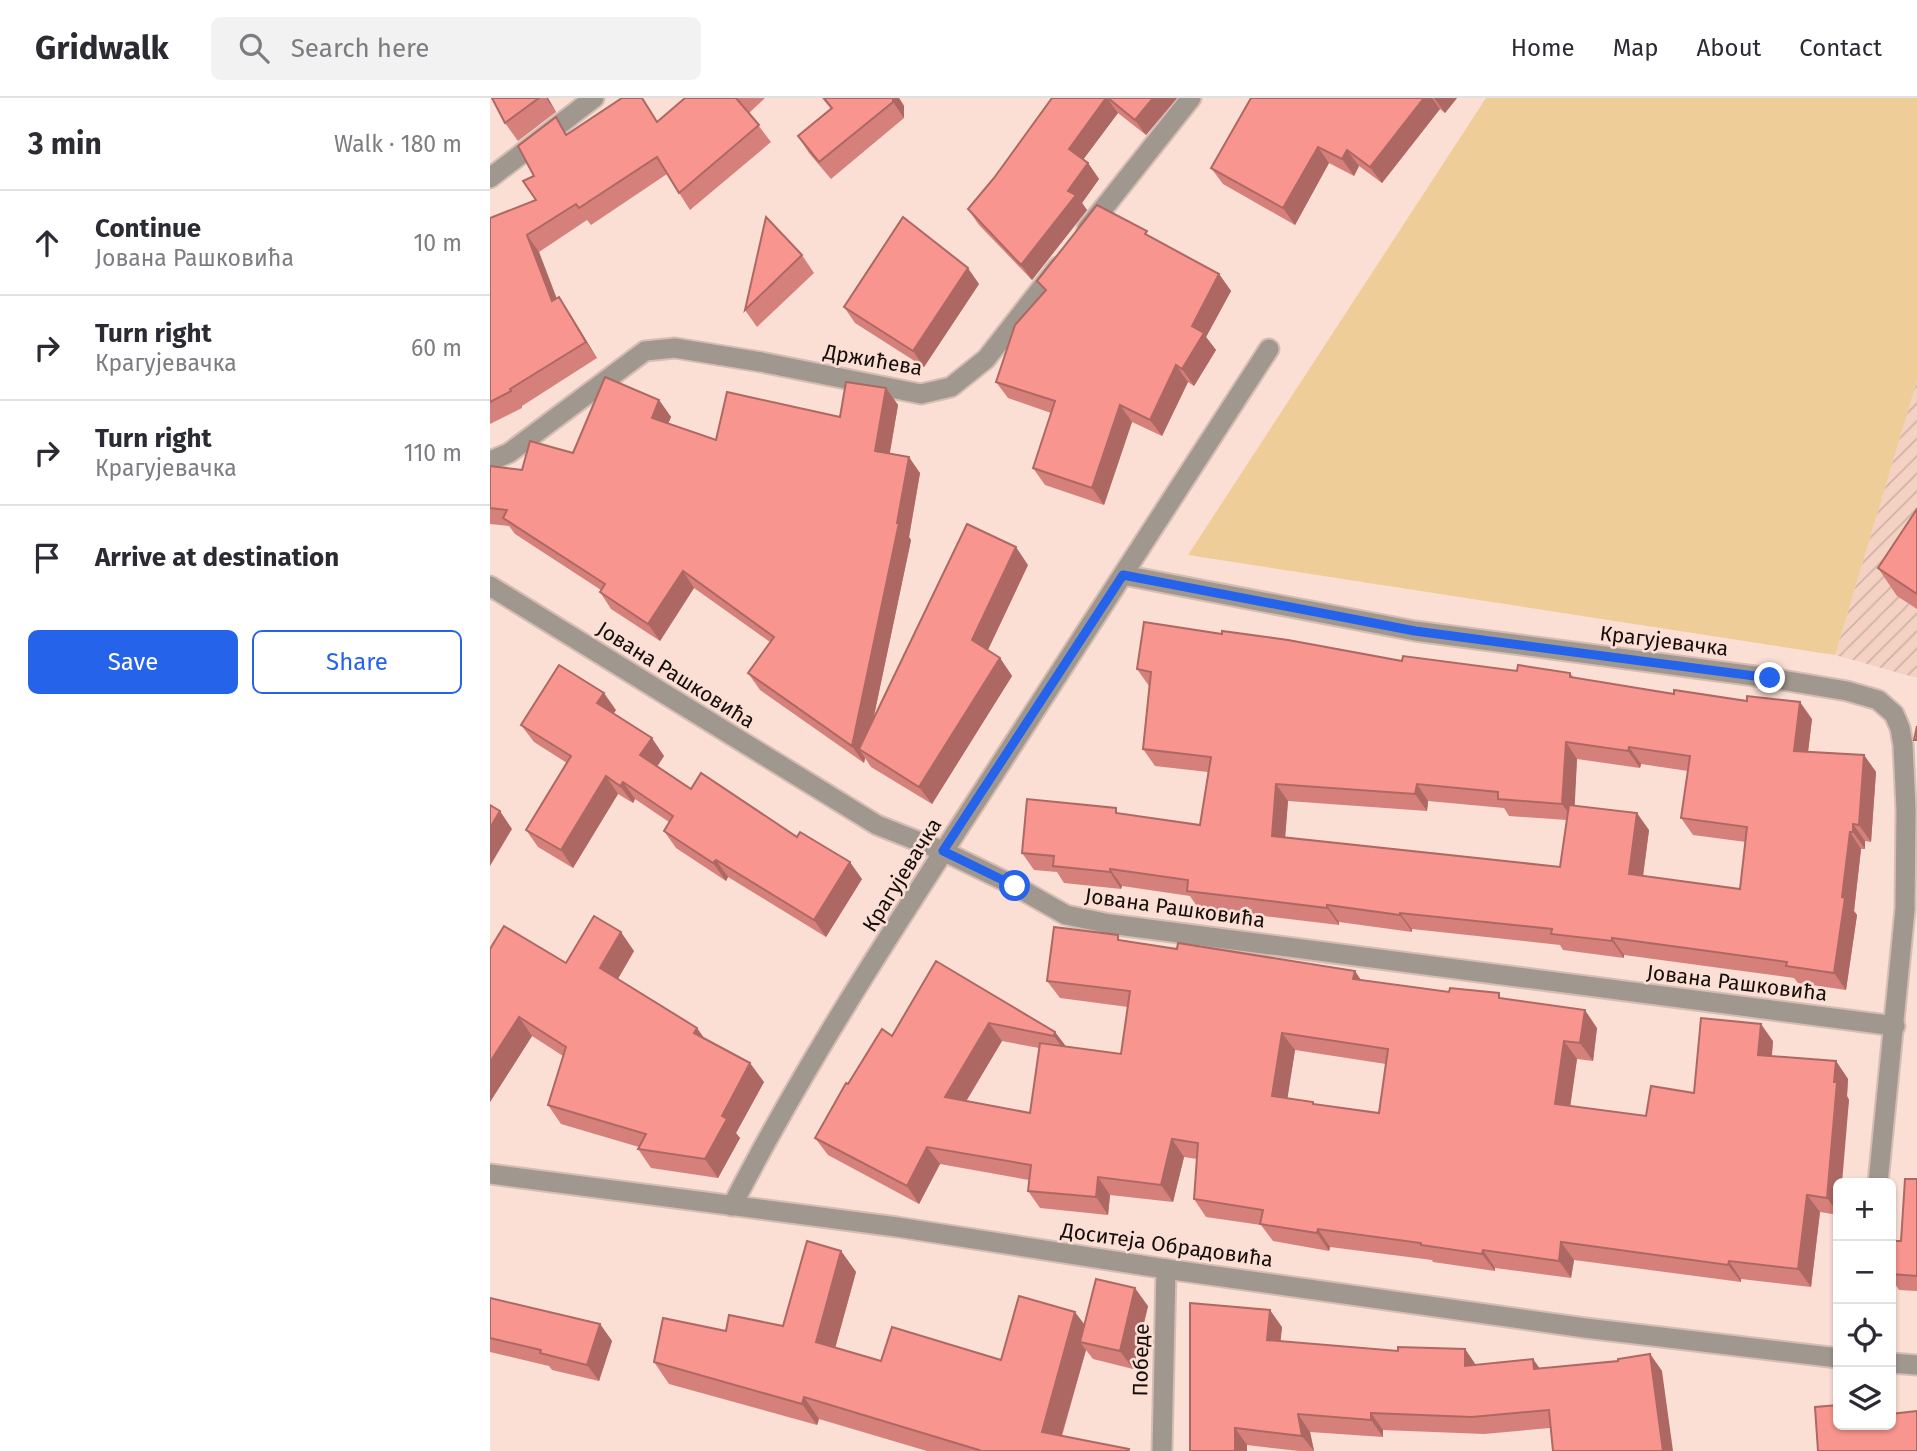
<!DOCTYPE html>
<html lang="en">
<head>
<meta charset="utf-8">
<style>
	body { margin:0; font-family:"Fira Sans",sans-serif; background:#f2f2f3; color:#2b2b33 }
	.controls { position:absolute; right:21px; bottom:21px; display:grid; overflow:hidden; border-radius:10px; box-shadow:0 2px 5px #0004 }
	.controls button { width:63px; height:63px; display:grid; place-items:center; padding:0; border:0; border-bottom:2px solid #e1e1e2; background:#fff; color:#2b2b33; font:35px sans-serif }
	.stop { position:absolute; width:21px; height:21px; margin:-16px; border:5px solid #2563eb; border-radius:50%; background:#fff }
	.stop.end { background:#2563eb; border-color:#fff; box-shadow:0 2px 7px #0008 }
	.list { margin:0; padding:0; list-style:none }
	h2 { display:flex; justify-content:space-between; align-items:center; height:91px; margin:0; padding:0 28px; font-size:30px }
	h2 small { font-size:23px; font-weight:400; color:#7c7c81 }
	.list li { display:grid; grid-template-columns:46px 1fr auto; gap:21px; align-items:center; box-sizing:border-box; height:105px; padding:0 28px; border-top:2px solid #e1e1e2 }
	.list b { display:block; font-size:26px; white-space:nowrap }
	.list p { margin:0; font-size:23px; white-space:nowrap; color:#7c7c81 }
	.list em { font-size:23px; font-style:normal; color:#7c7c81 }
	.actions { display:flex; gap:14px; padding:21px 28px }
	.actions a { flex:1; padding:16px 0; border:2px solid #2563eb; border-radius:10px; text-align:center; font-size:24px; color:#2563eb }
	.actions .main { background:#2563eb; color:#fff }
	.icon { flex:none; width:38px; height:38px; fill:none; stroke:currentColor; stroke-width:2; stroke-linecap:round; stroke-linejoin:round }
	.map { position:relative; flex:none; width:1427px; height:1353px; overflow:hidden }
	header { display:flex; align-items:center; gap:42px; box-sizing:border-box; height:98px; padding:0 35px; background:#fff; border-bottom:2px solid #e1e1e2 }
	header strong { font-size:33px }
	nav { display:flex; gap:38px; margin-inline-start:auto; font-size:24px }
	.search { width:490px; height:63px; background:#f2f2f3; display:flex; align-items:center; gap:18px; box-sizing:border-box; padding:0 24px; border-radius:10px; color:#7c7c81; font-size:26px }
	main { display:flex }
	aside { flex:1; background:#fff }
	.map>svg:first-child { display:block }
	.industrial { fill:url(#industrial-furrows) }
	.grass { fill:#eecd99 }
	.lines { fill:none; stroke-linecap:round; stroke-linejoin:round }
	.minor-casing { stroke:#d6bdb4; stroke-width:23 }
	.tertiary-casing { stroke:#d6bdb4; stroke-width:23 }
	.minor { stroke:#a0978f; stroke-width:19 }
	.tertiary { stroke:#a0978f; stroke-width:19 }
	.wall { fill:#d5807a; fill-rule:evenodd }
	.shaded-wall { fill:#ae6863 }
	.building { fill:#f8958e; stroke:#ae6863; stroke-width:2; fill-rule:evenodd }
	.route { stroke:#2563eb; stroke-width:9 }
	.labels { text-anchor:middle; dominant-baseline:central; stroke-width:5; stroke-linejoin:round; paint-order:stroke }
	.street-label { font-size:21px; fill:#150d09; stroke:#fbdfd5 }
</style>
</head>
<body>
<header>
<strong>Gridwalk</strong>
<div class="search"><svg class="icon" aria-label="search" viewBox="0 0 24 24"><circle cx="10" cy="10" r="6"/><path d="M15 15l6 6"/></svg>Search here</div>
<nav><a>Home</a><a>Map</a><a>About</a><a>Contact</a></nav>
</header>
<main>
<aside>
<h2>3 min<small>Walk · 180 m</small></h2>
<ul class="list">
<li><svg class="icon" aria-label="ahead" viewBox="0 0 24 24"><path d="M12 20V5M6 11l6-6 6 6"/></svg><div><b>Continue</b><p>Јована Рашковића</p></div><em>10 m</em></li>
<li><svg class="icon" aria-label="right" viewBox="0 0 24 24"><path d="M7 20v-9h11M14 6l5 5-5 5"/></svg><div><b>Turn right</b><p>Крагујевачка</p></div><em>60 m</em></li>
<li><svg class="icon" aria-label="right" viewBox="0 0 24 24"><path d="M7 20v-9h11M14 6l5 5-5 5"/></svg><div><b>Turn right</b><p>Крагујевачка</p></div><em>110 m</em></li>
<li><svg class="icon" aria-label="arrive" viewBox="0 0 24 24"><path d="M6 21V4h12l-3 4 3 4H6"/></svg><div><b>Arrive at destination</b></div></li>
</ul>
<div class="actions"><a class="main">Save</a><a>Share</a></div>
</aside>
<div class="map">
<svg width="1427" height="1353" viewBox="0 0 1427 1353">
	<defs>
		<pattern id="industrial-furrows" width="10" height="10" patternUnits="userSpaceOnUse" patternTransform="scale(1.75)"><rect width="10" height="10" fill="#f4d1c3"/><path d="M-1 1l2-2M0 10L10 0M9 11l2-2" fill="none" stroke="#d0b2a6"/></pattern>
	</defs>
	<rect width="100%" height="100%" fill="#fbdfd5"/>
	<path class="industrial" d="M1427,283V580L1345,557Z"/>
	<path class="grass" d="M996,0H1427V283L1345,557L698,457Z"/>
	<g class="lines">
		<defs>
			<g id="minor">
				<path d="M0,80L104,0"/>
				<path d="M597,131L701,0"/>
				<path d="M0,363L19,355L155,253L185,250L271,264L431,296L461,289L496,261L568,169"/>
				<path d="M633,477L925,533L1280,580L1357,593L1388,602L1404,616L1410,630L1413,647L1416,712L1415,811L1388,1085"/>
				<path d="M0,488L387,727L453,753L525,788L576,817L620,826L1405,928"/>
				<path d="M242,1108C321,954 417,810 511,665C601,527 690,389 779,251"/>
				<path d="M672,1353L676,1171"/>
			</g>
			<g id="tertiary">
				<path d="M0,1076L407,1129L676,1171L1095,1230L1348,1260"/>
				<path d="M1401,1265L1427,1267"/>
			</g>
		</defs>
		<use href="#minor" class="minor-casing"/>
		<use href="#tertiary" class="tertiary-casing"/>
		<use href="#minor" class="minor"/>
		<use href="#tertiary" class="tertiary"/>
	</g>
	<g class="wall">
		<path d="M2,0H58L66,14L28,43L15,25Z"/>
		<path d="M195,0H275L259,15L281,44L200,112L177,76L101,127L97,122L49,154L67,201L80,216L107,260L32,308V310L0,326V120L46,102L44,78L78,36L168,23Z"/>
		<path d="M332,0H409L414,8V20L341,81L319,55L308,38L341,11Z"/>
		<path d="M562,0H687L656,37L628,15L593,61L598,65L609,81L592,105L597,112L542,182L489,127L478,111L504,80Z"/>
		<path d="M761,0H967L955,15L950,11L892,85L869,68L864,78L839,65L805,127L733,86L721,70Z"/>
		<path d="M662,140L729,176L741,193L716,239L726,252L704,288L698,284L672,338L642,324L614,407L555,387L543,370L561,315L518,300L506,284L555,194L547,183Z"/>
		<path d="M312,157L324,175L267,229L255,212Z"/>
		<path d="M489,186L434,269L365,225L354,209Z"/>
		<path d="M396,290L408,307L400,355L430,375L419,439L421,442L383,622L538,467L498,552L510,560L522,578L442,706L381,669L375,660L374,665L270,592L258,575L280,544L204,490L170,543L121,511L110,494L111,492L25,436L19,428L0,426V368L32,372L83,355L169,302L181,319L178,326L226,342L350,319Z"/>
		<path d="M1427,411V511L1407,498L1388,470Z"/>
		<path d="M912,563L1027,573L1080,575L1084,580L1322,621L1318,654L1374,657L1386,674L1381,744L1375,743V751H1371L1364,813L1367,817L1356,892L1308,885L1304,880L1230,870L1134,857V860L1073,852L1070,847L922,831V834L849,824V827L708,810L700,798L632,788L631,791L574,785L567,774L544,772L532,755L630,716L710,727L718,674L665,668L653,651L659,588L647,571ZM1087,661L1150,670L1151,666L1198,673L1191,720L1203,737L1256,744L1250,791L1153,778L1159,732L1084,707ZM798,703L937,713L938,703L1014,710L1019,718L1077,722L1070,769L795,739Z"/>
		<path d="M126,612L123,616L174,658L167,668L201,691L372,781L336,839L238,779L236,783L186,750L174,733L179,724L145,701L143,705L128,696L83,770L48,749L36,732L77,665L44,644L31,627Z"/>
		<path d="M632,842L871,882L1013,901L1107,930L1103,963L1087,961L1080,1008L1156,1018L1204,995L1283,943L1282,958L1346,963L1358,981L1357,998L1359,1002L1348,1085V1117L1330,1114L1321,1189L1251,1181V1184L1084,1162L1081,1180L1005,1170V1173L943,1164L942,1162L840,1149L839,1153L783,1143L771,1127L716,1119L704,1101L707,1061L694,1059L683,1104L620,1097L618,1117L550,1110L538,1093L539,1082L450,1066L429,1106L338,1057L325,1040L358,986L402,938L446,863L565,934L576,949L631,956L638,909L570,900L557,883ZM512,943L549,950L540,1015L476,1003ZM805,952L896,966L889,1015L825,1007L797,1000Z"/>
		<path d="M0,851L76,865L144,853L128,881L207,930L214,940L274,984L246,1035L250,1040L228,1080L161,1070L148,1051L149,1049L71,1026L58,1007L73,958L42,938L0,1004Z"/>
		<path d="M1427,1081V1193L1409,1192L1401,1180V1143H1411Z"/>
		<path d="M351,1153L366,1174L345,1250L391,1263L511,1262L595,1226L658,1208L643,1271L603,1261L596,1252L572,1338L639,1351L640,1353H437L329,1321L327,1327L179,1286L164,1264L236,1233L293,1228Z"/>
		<path d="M0,1200L110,1226L122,1243L109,1283L62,1272L59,1268L0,1254Z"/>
		<path d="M792,1229L790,1243L908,1253L975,1251L986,1267L1050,1270L1128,1263L1160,1256L1172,1273L1060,1330L994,1336L893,1332V1339L820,1334L824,1353H809L757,1347V1353H700Z"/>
	</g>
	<g class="shaded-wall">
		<path d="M56,0H58L66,14Z"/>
		<path d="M403,0H409L414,8V20L403,4Z"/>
		<path d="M616,0H617L628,15L590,66L579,51Z"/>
		<path d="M663,0H687L656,37L645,22Z"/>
		<path d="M934,0H942L950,11L892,85L880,69Z"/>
		<path d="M944,0H967L955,15Z"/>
		<path d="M828,49L839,65L805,127L793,110Z"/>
		<path d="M857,52L869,68L864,78L852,61Z"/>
		<path d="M598,65L609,81L592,105L597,112L542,182L531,167L578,93Z"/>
		<path d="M37,137L49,154L74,220L62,203Z"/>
		<path d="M478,170L489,186L434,269L423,253Z"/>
		<path d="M729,176L741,193L716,239L726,252L704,288L692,271L702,228Z"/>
		<path d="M69,199L80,216L107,260L96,244Z"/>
		<path d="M686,267L698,284L672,338L660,322Z"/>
		<path d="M396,290L408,307L397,370L385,353Z"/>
		<path d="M169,302L181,319L173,337L162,320Z"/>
		<path d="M630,307L642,324L614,407L602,390Z"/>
		<path d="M419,359L430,375L419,439L421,442L376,656L369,651L375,660L374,665L362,648Z"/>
		<path d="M526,449L538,467L494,560L482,542Z"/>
		<path d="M193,473L204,490L170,543L158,526Z"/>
		<path d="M510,560L522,578L442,706L429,689Z"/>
		<path d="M114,595L126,612L119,622L107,605Z"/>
		<path d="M1310,604L1322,621L1316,670L1304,653Z"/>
		<path d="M162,640L174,658L163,675L150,657Z"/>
		<path d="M1076,644L1087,661L1084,723L1072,706Z"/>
		<path d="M1139,649L1151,666L1150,670L1138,653Z"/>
		<path d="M1374,657L1386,674L1381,744L1369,727Z"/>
		<path d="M116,678L128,696L83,770L71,752Z"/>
		<path d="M133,684L145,701L143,705L130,688Z"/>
		<path d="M786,686L798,703L794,754L782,738Z"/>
		<path d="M927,686L938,703L937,713L925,696Z"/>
		<path d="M10,713L22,731L0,768V730Z"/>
		<path d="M1147,715L1159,732L1151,793L1139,776Z"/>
		<path d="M1363,726L1375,743V751L1363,734Z"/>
		<path d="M1360,734L1371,751L1364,813L1367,817L1356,892L1344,875Z"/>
		<path d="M226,762L238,779L236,783L223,765Z"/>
		<path d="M360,764L372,781L336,839L324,822Z"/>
		<path d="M620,771L632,788L631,791L620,774Z"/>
		<path d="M837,807L849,824V827L837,810Z"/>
		<path d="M910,815L922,831V834L910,817Z"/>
		<path d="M131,834L144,853L123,889L110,870Z"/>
		<path d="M1122,840L1134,857V860L1122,843Z"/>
		<path d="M865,873L877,891L863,881Z"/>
		<path d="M1095,912L1107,930L1103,963L1090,945Z"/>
		<path d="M29,919L42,938L0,1004V964Z"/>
		<path d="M499,925L512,943L468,1017L455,999Z"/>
		<path d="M1271,926L1283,943L1280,974L1268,957Z"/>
		<path d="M207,930L220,949L204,935Z"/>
		<path d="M565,934L578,951L576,955L564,938Z"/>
		<path d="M792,935L805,952L795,1016L782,998Z"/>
		<path d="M1074,943L1087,961L1078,1024L1065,1006Z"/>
		<path d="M1346,963L1358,981L1357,998L1359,1002L1352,1085H1348V1115L1337,1100Z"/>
		<path d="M260,965L274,984L246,1035L250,1040L228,1080L215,1061L232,1018Z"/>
		<path d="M682,1041L694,1059L683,1104L671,1087Z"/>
		<path d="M437,1049L450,1066L429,1106L417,1088Z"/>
		<path d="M608,1079L620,1097L618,1117L606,1099Z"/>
		<path d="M1317,1097L1330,1114L1321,1189L1308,1171Z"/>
		<path d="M828,1131L840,1149L839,1153L827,1135Z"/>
		<path d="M1071,1144L1084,1162L1081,1180L1069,1163Z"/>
		<path d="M993,1152L1005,1170V1173L992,1156Z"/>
		<path d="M351,1153L366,1174L341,1265L326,1244Z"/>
		<path d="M1239,1163L1251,1181V1184L1238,1167Z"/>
		<path d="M645,1190L658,1208L643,1271L630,1253Z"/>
		<path d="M780,1212L792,1229L789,1259L777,1242Z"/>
		<path d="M585,1214L601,1235L590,1244L596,1252L567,1353L552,1334Z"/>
		<path d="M110,1226L122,1243L109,1283L97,1267Z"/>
		<path d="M975,1251L987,1269L975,1268Z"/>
		<path d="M1160,1256L1172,1273L1183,1353H1173Z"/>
		<path d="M1043,1261L1056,1279L1044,1271Z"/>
		<path d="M314,1299L329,1321L327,1327L312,1306Z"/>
		<path d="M881,1315L893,1332V1339L881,1322Z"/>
		<path d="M808,1316L820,1334L824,1353L812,1338Z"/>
		<path d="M745,1330L757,1347V1353H745Z"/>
	</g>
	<g class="building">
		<path d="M2,0H49L15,25Z"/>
		<path d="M132,0H152L167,24L195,0H246L269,27L189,95L167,59L89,110L86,106L37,137L62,203L69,199L96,244L20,291L21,293L0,304V120L46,102L33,83L44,78L28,48L66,19L76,37Z"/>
		<path d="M334,0H403V4L329,64L308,38L342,10Z"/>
		<path d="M562,0H616L579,51L598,65L578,93L586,97L531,167L478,111L504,80Z"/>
		<path d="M618,0H663L645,22Z"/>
		<path d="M761,0H934L880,69L857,52L852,61L828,49L793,110L721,70Z"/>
		<path d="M607,107L657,133L655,136L729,176L702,228L714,235L692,271L686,267L660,322L630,307L602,390L543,370L565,303L506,284L525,227L556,192L547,183Z"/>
		<path d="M276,119L312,157L255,212Z"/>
		<path d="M413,119L478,170L423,253L354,209Z"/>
		<path d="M115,279L169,302L162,320L226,342L237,294L350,319L356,284L396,290L385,353L419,359L407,425H409L362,648L258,575L284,539L193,473L158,526L110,494L115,486L13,420L17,412L0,410V368L32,372L40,343L83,355Z"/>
		<path d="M1427,411V496L1388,470Z"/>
		<path d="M477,426L526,449L482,542L510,560L429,689L369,651Z"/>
		<path d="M654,524L732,536V533L798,542L912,563L913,558L1027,573L1028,567L1080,575V579L1184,596V592L1257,603V598L1310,604L1304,653L1374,657L1369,727L1363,726V734H1360L1352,799L1355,800L1344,875L1296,868L1297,864L1218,853L1122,840V843L1061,836L1062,831L910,815V817L837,807V810L697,793L698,782L620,771V774L563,768L564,758L532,755L537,701L626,710V715L710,727L721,659L653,651L661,574L647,571ZM1076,644L1138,653L1139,649L1200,658L1191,720L1257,729L1250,791L1139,776L1147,715L1079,707L1070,769L782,738L786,686L925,696L927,686L1008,694V701L1072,706Z"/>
		<path d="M69,567L114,595L107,605L162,640L150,657L201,691L211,675L307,739L310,734L360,764L324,822L226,762L223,765L174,733L183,718L133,684L130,688L116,678L71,752L36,732L81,658L31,627Z"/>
		<path d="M1427,628V642H1424Z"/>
		<path d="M0,707L10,713L0,730Z"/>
		<path d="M104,818L131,834L110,870L207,930L204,935L260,965L232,1018L237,1021L215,1061L148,1051L156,1036L58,1007L76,949L29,919L0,964V851L14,828L76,865Z"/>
		<path d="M564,829L628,837V842L687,851L688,845L865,873L863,881L959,894L960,890L1009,895V900L1095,912L1090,945L1074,943L1065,1006L1156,1018L1161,988L1204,995L1211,920L1271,926L1268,957L1346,963L1344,984H1347L1337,1100L1317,1097L1308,1171L1239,1163L1238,1167L1071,1144L1069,1163L993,1152L992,1156L931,1147V1145L828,1131L827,1135L770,1126L773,1112L704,1101L708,1045L682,1041L671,1087L608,1079L606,1099L538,1093L541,1067L437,1049L417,1088L325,1040L356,985L358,986L392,931L402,938L446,863L565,934L564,938L499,925L455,999L540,1015L550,945L631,956L640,893L557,883ZM792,935L898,951L889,1015L823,1006V1004L782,998Z"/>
		<path d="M1415,1081H1427V1178L1401,1176V1143H1411Z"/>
		<path d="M317,1143L351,1153L326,1244L391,1263L402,1229L511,1262L529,1198L585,1214L552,1334L639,1351L638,1353H488L489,1352L314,1299L312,1306L164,1264L173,1220L236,1233L239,1217L293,1228Z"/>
		<path d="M606,1181L645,1190L630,1253L590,1244Z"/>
		<path d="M0,1200L110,1226L97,1267L50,1255L51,1252L0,1240Z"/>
		<path d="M700,1205L780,1212L777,1242L908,1253V1249L975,1251V1268L1043,1261L1044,1271L1128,1263V1261L1160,1256L1173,1353H1063L1059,1312L982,1319L881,1315V1322L808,1316L812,1338L745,1330V1353H700Z"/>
		<path d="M1348,1307V1327H1401V1316L1427,1313V1353H1328L1325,1309Z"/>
	</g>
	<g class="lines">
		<path class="route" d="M525,788L453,753L633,477L925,533L1280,580"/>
	</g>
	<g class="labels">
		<g class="street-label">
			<text transform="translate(383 262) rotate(10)">Држићева</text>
			<text transform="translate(1174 543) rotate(7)">Крагујевачка</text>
			<text transform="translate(186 577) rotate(32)">Јована Рашковића</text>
			<text transform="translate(412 777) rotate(-58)">Крагујевачка</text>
			<text transform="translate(685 810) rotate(8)">Јована Рашковића</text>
			<text transform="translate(1247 885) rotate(7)">Јована Рашковића</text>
			<text transform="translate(677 1147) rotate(8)">Доситеја Обрадовића</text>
			<text transform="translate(651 1262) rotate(-89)">Победе</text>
		</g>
	</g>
</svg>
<div class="controls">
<button>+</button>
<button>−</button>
<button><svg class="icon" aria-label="locate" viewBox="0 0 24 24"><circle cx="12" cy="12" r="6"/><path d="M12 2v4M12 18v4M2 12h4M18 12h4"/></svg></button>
<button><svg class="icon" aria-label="layers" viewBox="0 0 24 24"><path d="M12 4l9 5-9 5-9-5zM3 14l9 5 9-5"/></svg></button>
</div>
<div class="stop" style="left:525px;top:788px"></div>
<div class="stop end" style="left:1280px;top:580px"></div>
</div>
</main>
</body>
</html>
